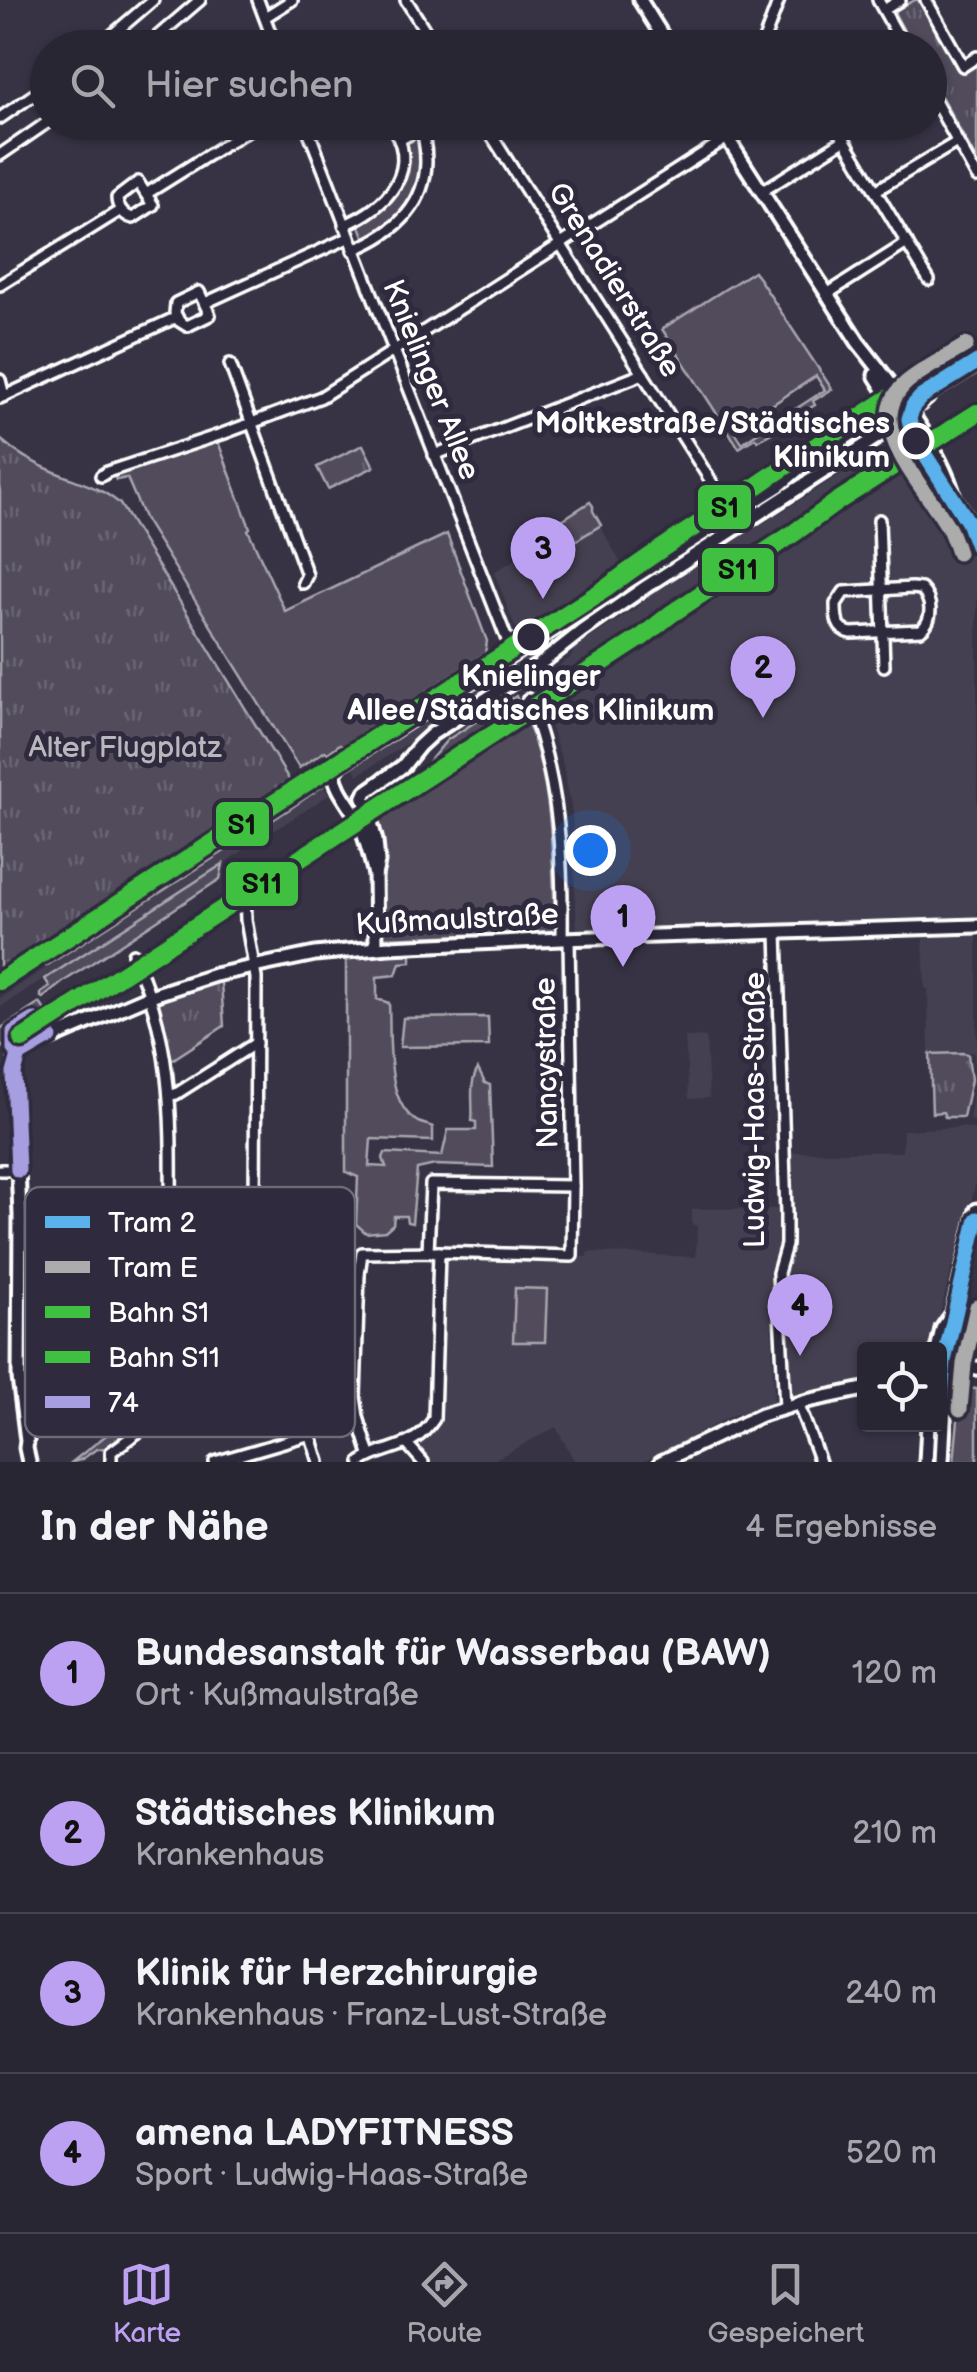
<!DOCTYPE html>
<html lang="de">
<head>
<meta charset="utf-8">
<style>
	body { margin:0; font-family:"Balsamiq Sans",sans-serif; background:#353240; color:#f1f3f6 }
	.controls { position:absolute; right:30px; bottom:30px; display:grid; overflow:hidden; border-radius:10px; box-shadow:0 2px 8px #0004 }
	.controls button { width:90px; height:90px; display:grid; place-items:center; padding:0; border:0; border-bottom:2px solid #45434f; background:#292634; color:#f1f3f6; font:50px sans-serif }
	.you { position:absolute; left:590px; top:850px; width:35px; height:35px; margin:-25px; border:8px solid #fff; border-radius:50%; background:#1a73e8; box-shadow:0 0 0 15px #1a73e833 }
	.badge { display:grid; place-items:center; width:65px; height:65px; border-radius:50%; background:#bca0f2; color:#111; font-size:32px; font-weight:700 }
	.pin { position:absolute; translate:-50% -82px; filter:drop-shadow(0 2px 5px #0008) }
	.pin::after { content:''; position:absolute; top:52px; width:35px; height:30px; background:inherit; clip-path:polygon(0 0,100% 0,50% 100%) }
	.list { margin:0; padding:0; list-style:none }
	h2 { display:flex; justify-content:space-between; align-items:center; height:130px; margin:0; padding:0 40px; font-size:42px }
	h2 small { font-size:32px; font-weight:400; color:#a5a5ac }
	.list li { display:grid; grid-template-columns:65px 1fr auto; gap:30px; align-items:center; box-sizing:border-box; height:160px; padding:0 40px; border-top:2px solid #45434f }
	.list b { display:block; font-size:38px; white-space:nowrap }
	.list p { margin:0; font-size:32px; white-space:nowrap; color:#a5a5ac }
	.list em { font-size:32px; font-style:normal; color:#a5a5ac }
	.icon { flex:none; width:55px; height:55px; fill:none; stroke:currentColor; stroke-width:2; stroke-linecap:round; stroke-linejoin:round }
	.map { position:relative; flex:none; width:977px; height:1462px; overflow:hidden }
	.search { position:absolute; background:#292634; box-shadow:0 2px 8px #0004; left:30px; right:30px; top:30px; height:110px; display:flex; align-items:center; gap:25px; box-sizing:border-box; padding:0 35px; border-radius:55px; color:#a5a5ac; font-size:38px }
	.sheet { height:770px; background:#292634 }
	nav { display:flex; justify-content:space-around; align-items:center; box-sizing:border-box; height:140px; border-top:2px solid #45434f; background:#292634; font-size:28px; color:#a5a5ac }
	nav a { display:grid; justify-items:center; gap:5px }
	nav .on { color:#bca0f2 }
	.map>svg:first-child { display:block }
	.built { fill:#444051 }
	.green { fill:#514c5c; stroke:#a8a6ae; stroke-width:2.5 }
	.park { fill:url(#park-tufts); stroke:#a8a6ae; stroke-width:2.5 }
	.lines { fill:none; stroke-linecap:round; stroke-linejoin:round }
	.street-casing { stroke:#fff; stroke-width:16 }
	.secondary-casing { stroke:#fff; stroke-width:19 }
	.street { stroke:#2f2a3d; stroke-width:9 }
	.secondary { stroke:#2f2a3d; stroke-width:11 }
	.bus-1-casing { stroke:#2f2a3d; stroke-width:22 }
	.bus-1 { stroke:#a69ee0; stroke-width:15 }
	.rail-1-casing { stroke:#2f2a3d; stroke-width:25 }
	.rail-2-casing { stroke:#2f2a3d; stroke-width:25 }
	.rail-1 { stroke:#40c040; stroke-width:18 }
	.rail-2 { stroke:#40c040; stroke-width:18 }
	.tram-1-casing { stroke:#2f2a3d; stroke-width:22 }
	.tram-2-casing { stroke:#2f2a3d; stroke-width:22 }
	.tram-1 { stroke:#5ab1eb; stroke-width:15 }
	.tram-2 { stroke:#acacac; stroke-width:15 }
	.stop-dot { fill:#2f2a3d; stroke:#fff; stroke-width:5 }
	.labels { text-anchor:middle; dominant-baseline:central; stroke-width:10; stroke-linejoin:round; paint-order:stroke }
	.street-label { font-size:30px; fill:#fff; stroke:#2f2a3d }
	.stop-label { font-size:30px; font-weight:bold; fill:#fff; stroke:#2f2a3d; text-anchor:end }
	.park-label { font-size:30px; fill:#b9b7be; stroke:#2f2a3d }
	.key { fill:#2f2a3d; stroke:#6d6a77; stroke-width:2.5 }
	.key-label { font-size:28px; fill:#fff }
	.line-badge { stroke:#2f2a3d; stroke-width:4 }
	.pale-badge-label { font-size:28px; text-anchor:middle; font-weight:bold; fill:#111 }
</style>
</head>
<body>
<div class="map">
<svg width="977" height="1462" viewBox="0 0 977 1462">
	<defs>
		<pattern id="park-tufts" width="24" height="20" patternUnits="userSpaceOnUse" patternTransform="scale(2.5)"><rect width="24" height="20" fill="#514c5c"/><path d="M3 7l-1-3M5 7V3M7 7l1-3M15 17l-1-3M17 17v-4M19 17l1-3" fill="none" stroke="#6b6774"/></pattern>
	</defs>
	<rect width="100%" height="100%" fill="#373345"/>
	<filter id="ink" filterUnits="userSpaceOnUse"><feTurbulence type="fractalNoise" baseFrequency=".01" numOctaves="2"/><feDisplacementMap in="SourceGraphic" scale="20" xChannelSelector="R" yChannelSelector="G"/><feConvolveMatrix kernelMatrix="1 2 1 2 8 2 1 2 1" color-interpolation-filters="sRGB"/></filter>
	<g filter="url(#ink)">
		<g class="built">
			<path d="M882,417L888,426L815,470L552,651L358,775L354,768L519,660L530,650V649Z"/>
			<path d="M854,466L861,469L906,467L917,469L943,494L967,530L977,579V919L781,926H739L735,923H711L708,928L577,936L572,812L563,764L536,683L571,657L575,648L635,609L652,594Z"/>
			<path d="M600,526L626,572L529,633L515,627L494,572L539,545L572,544Z"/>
			<path d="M323,786L329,795L0,1007V998Z"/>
			<path d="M977,934V1122L969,1120L975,1081L974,1052L929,1054L928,989L925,988L923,937Z"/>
			<path d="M685,1037H706L709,1098L689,1099Z"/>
			<path d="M964,1127L977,1130V1177L956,1263H953L931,1349L864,1350V1381L792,1397L785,1270L789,1251L787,1152H902L903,1130Z"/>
			<path d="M692,1209H783V1239L775,1275L770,1276L774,1402L739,1415L737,1413L642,1462H575L556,1427L490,1462H429L414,1441L439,1422L443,1265L449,1259L577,1263L579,1257H588V1252L696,1257L697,1226L692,1224Z"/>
		</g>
		<g class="green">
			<path d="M420,132C429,184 411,216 365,239L359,223C402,199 401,187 403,141Z"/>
			<path d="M754,271L832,389L813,401L815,405L798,415L794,410L825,390L816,376L734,430L742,443L769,425L773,432L758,441L755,438L739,448L662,329Z"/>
			<path d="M217,439L250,528L248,530L285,611L447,534L487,641L485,653L342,746L340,744L328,753L325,751L299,768L145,520L127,478L116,480L115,478L118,471Z"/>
			<path d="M516,696C553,768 553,852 555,932L382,938L370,804L383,787C399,791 407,774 422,773L426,778L428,777L426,765L447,740Z"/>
			<path d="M314,776L317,777L323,786L288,810L46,966L40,964L29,972L21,965C30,959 42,955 51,951L295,793L301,788L302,784Z"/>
			<path d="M223,864L220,879L63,982L43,998L41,997V993L50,987L45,979Z"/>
			<path d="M411,953V962L400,963L396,975L377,977V999L389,1003C391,1036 384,1103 418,1122C423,1124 428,1125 433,1127V1141L371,1139L369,1166L386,1167L383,1158L385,1153L442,1156L448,1130H476V1122L472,1121C474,1104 468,1084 478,1069L485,1083L490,1085L493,1167L435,1165L417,1169L412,1223L407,1222L406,1216H394L393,1224L385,1231L366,1233L356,1224L358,1177L346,1172V957Z"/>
			<path d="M40,1003L58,1030L7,1053L0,1043V1029Z"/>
			<path d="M488,1017L489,1046L400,1047L403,1018Z"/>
			<path d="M515,1288L547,1289L545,1342H513Z"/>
			<path d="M236,1323L261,1335V1338L109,1449C92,1444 87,1462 72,1462L128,1418L119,1402L90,1425L77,1416L78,1409L116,1384L139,1373L144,1381L146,1377L198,1337L207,1346Z"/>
			<path d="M961,1388L977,1389V1462H954Z"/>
		</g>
		<g class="park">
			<path d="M915,0H921L961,70L977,61V161L930,76V48L913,47L895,14L896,10Z"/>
			<path d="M0,439C17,454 35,464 55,472C78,482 101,487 120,504L293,786L54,942L47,943L0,971Z"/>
			<path d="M363,445L374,467L328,489L317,467Z"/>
			<path d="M590,502L593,506V511L601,525L572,543L551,544L543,532Z"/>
			<path d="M221,982L224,1026L172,1060L158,1005L161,1001Z"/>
			<path d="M963,1053L968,1054L971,1080L963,1117H945L943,1112L932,1113L930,1054Z"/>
		</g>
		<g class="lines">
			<defs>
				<g id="street">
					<path d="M258,0L276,48"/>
					<path d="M406,0L436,48"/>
					<path d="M878,0L905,48"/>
					<path d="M926,0L963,66L977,57"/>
					<path d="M884,10L900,0"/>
					<path d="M265,17L292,0"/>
					<path d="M97,48L153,0"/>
					<path d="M144,48L200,0"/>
					<path d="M761,48L779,0"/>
					<path d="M930,92L977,177"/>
					<path d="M0,118L48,85"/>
					<path d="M305,122L513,655"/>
					<path d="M483,122L733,516"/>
					<path d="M834,122L929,280"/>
					<path d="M399,140L432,122"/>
					<path d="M0,155L48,122"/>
					<path d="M138,182L153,205L133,218C124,216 117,207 117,198Z"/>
					<path d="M875,191L957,142"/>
					<path d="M761,192L844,140"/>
					<path d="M146,194L261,122"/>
					<path d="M344,225C387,208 424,168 389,122"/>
					<path d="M353,250C393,234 425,207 426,162C426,148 425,135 418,122"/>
					<path d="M0,285L121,210"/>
					<path d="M199,292L210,315L187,326L179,321L175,313L176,303Z"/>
					<path d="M827,294L907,243"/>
					<path d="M205,303L348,238"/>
					<path d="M230,364L307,575L303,583"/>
					<path d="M0,380L4,396"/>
					<path d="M0,398L177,317"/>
					<path d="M434,455L643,374"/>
					<path d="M101,476L107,472L222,434L321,397L727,138L732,122"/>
					<path d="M879,520L884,666"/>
					<path d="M912,588L921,589C932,600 934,619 921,630L851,633C836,630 836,617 836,604L844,592Z"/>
					<path d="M528,699C559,779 563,854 562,939"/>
					<path d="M777,933L786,1213V1245L778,1273L785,1407"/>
					<path d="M133,954C176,1046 171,1129 171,1227L177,1248L225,1310L269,1336"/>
					<path d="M170,1095L176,1094L256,1043"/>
					<path d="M0,1170H18"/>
					<path d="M428,1252L431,1184L573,1186"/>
					<path d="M196,1273L248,1232L255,1216L256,978L246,920L245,891L239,883"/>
					<path d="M268,1337L295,1384L319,1462"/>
					<path d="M798,1403L820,1462"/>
					<path d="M408,1445L423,1462"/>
					<path d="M370,1455L358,1417L355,1397L359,1274L362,1253L439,1252L572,1256L573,1186L569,939"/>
					<path d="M111,1462V1452L352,1274H359"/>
					<path d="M215,1462L311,1434"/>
					<path d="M361,1462C388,1444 412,1452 434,1419L439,1252"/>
				</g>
				<g id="secondary">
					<path d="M640,0L670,48"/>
					<path d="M717,122L858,342C890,382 941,448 954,497"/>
					<path d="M875,375L892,402L908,439L930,474L954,497L970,522L977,539"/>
					<path d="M364,797L366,792L403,766L419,746L432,734L540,664L582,631L647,586L893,427L928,397"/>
					<path d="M364,797L376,841L378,862L375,875L376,948"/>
					<path d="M375,875C370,856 366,837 357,818C349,803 336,790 334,773L341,764L780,485L801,467L891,409L935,390L977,364"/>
					<path d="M937,1350L942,1329L951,1316"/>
					<path d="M940,1375L977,1368"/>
					<path d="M29,1462L26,1448L27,1441L19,1378L20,1215L14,1073L16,1060L26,1049L147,997L215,975L315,954L389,947L562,939L977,926"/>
					<path d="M661,1462L761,1415L807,1401L864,1389"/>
					<path d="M926,1462L928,1424"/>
					<path d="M942,1462L947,1361L953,1313L977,1210"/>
				</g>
			</defs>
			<use href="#street" class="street-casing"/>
			<use href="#secondary" class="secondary-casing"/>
			<use href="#street" class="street"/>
			<use href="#secondary" class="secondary"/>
			<defs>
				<g id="bus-1">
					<path d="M34,1020L41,1024L50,1037L19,1055L14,1049V1032Z"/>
					<path d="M18,1170L14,1073L19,1055"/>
				</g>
			</defs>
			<use href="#bus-1" class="bus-1-casing"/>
			<use href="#bus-1" class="bus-1"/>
			<defs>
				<path id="rail-1" d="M0,981L608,587C657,549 710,518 761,483C828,437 897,393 966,349"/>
				<path id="rail-2" d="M22,1039L642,637L671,614L794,533L838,501L977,413"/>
			</defs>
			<use href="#rail-1" class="rail-1-casing"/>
			<use href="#rail-2" class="rail-2-casing"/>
			<use href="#rail-1" class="rail-1"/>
			<use href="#rail-2" class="rail-2"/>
			<defs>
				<g id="tram-1">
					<path d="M977,362L921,397L913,406L909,419L913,436L968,522L977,546"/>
					<path d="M940,1407L944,1361L977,1219"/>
				</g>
				<g id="tram-2">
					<path d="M958,553C956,546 953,538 950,531C930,490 857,426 907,382C924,368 947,357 966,345"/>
					<path d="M960,1409L964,1364L977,1307"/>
				</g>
			</defs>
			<use href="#tram-1" class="tram-1-casing"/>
			<use href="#tram-2" class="tram-2-casing"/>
			<use href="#tram-1" class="tram-1"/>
			<use href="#tram-2" class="tram-2"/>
		</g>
	</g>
	<g class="stop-dot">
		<circle cx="916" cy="441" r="16"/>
		<circle cx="531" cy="637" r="16"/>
	</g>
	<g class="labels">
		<g class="street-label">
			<text transform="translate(614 280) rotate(58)">Grenadierstraße</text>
			<text transform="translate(431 380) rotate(68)">Knielinger Allee</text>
			<text transform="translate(457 920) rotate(-3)">Kußmaulstraße</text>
			<text transform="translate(547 1063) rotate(-91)">Nancystraße</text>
			<text transform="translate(755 1110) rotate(-90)">Ludwig-Haas-Straße</text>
		</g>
		<g class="stop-label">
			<text x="890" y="424">Moltkestraße/Städtisches<tspan x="890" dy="34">Klinikum</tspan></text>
			<text x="531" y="677" text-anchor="middle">Knielinger<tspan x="531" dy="34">Allee/Städtisches Klinikum</tspan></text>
		</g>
		<g class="park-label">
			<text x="125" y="748">Alter Flugplatz</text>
		</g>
	</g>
	<rect x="25" y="1187" width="330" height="250" rx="15" class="key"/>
	<rect x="45" y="1216" width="45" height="12" fill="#5ab1eb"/>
	<rect x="45" y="1261" width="45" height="12" fill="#acacac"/>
	<rect x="45" y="1306" width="45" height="12" fill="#40c040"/>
	<rect x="45" y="1351" width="45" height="12" fill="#40c040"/>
	<rect x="45" y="1396" width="45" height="12" fill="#a69ee0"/>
	<g class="key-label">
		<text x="108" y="1232">Tram 2</text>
		<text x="108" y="1277">Tram E</text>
		<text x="108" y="1322">Bahn S1</text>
		<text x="108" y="1367">Bahn S11</text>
		<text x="108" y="1412">74</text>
	</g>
	<g class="line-badge">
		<rect x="696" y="483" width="57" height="48" rx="10" fill="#40c040"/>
		<rect x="700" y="546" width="76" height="48" rx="10" fill="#40c040"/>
		<rect x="214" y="800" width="57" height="48" rx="10" fill="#40c040"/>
		<rect x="224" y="860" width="76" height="48" rx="10" fill="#40c040"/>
	</g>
	<g class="pale-badge-label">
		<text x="725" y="517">S1</text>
		<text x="738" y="579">S11</text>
		<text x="242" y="834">S1</text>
		<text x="262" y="893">S11</text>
	</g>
</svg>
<div class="controls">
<button><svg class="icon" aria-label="locate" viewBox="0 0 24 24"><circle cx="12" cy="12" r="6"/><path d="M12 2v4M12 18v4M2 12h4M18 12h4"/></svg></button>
</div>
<div class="you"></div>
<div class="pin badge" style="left:623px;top:967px">1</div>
<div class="pin badge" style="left:763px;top:718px">2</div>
<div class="pin badge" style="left:543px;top:599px">3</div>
<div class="pin badge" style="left:800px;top:1356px">4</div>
<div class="search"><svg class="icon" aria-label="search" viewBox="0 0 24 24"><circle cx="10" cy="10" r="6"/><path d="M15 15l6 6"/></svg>Hier suchen</div>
</div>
<section class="sheet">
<h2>In der Nähe<small>4 Ergebnisse</small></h2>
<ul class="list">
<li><span class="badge">1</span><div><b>Bundesanstalt für Wasserbau (BAW)</b><p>Ort · Kußmaulstraße</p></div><em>120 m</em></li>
<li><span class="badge">2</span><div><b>Städtisches Klinikum</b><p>Krankenhaus</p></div><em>210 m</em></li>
<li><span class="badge">3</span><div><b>Klinik für Herzchirurgie</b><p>Krankenhaus · Franz-Lust-Straße</p></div><em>240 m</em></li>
<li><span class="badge">4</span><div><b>amena LADYFITNESS</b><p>Sport · Ludwig-Haas-Straße</p></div><em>520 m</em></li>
</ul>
</section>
<nav>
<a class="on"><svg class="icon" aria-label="map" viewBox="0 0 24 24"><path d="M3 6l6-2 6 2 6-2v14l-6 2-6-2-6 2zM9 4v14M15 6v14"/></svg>Karte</a>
<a><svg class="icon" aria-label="directions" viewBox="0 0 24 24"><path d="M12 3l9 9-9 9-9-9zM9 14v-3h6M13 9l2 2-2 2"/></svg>Route</a>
<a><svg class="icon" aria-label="saved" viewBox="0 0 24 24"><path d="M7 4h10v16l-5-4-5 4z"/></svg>Gespeichert</a>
</nav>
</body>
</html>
